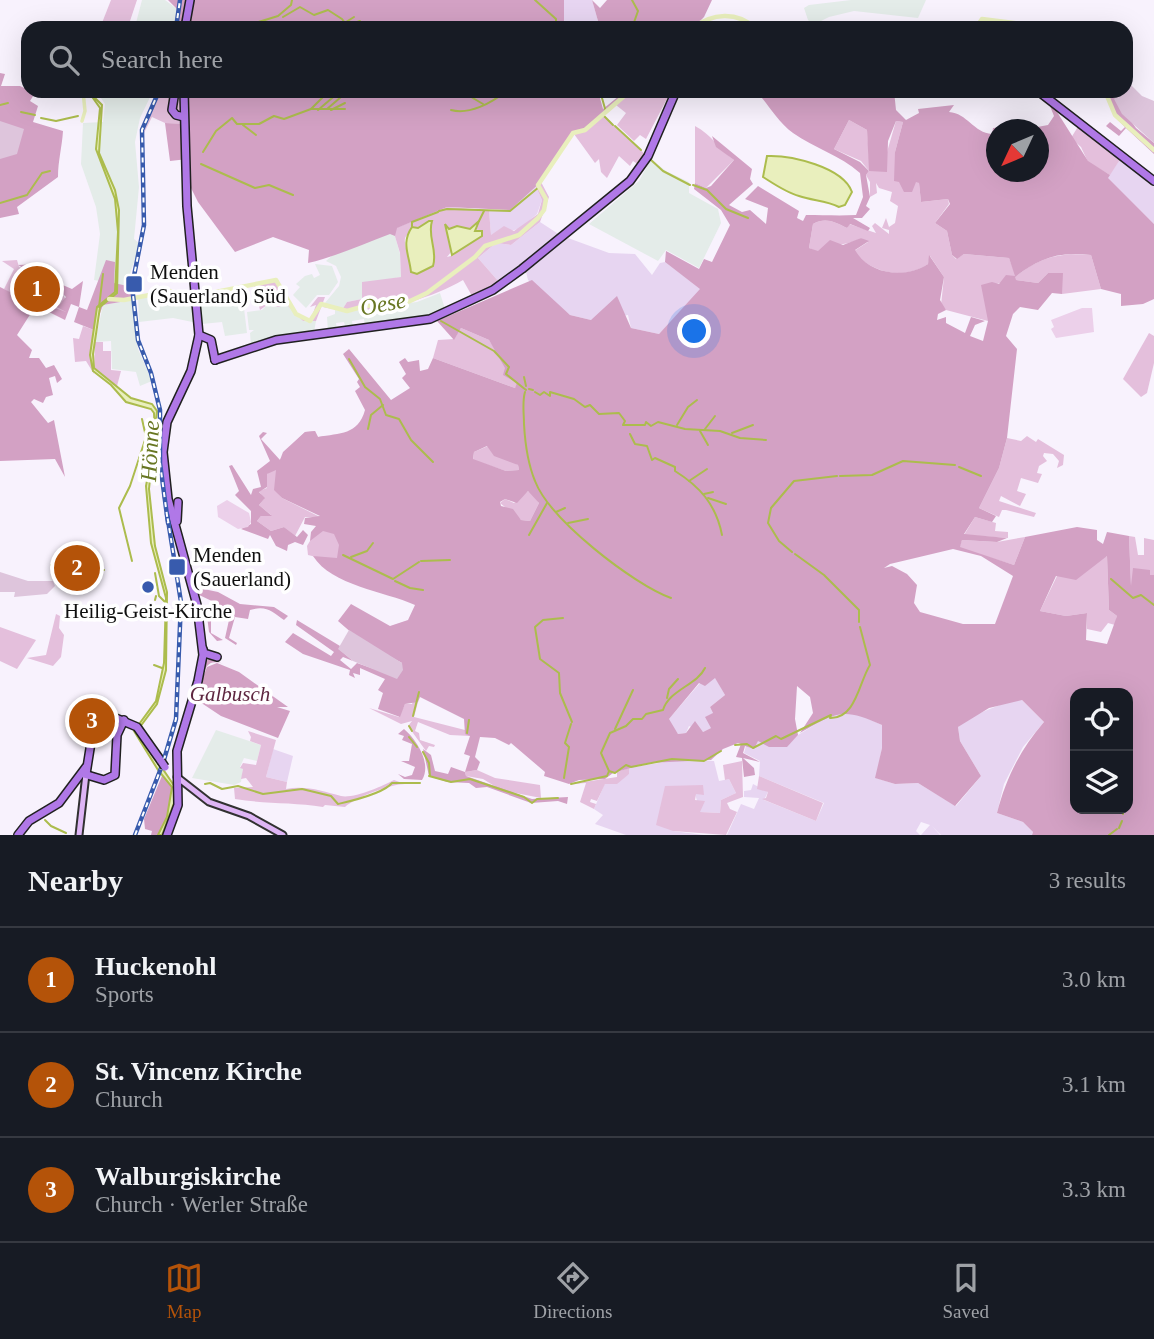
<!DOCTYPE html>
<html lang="en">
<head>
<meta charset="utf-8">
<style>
	body { margin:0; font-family:Georgia,serif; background:#242831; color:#f1f3f6 }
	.controls { position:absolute; right:21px; bottom:21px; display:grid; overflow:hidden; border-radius:14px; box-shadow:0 7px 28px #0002 }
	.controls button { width:63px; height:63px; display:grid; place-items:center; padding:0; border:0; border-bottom:2px solid #363941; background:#171b24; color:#f1f3f6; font:35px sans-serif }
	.compass { position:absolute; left:986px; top:119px; width:63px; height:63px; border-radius:50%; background:#171b24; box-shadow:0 7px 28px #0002; rotate:226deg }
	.you { position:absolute; left:695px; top:332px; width:24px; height:24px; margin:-18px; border:5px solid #fff; border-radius:50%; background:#1a73e8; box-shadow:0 0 0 10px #1a73e833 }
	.badge { display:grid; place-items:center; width:46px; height:46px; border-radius:50%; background:#b45309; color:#fff; font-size:23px; font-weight:700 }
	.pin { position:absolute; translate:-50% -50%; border:4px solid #fff; box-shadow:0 2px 7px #0006 }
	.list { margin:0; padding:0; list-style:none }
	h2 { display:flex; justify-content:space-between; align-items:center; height:91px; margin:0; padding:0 28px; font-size:30px }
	h2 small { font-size:23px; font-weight:400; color:#9ea1a6 }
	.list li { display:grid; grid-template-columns:46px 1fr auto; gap:21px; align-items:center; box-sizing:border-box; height:105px; padding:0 28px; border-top:2px solid #363941 }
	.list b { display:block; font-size:26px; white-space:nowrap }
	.list p { margin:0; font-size:23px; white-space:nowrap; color:#9ea1a6 }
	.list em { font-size:23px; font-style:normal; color:#9ea1a6 }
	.icon { flex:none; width:38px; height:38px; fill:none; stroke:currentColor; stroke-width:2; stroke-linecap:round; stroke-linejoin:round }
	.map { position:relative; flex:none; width:1154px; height:835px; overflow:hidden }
	.search { position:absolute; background:#171b24; box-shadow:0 7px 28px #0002; left:21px; right:21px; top:21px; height:77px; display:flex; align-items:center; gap:18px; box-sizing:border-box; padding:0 24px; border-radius:21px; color:#9ea1a6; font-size:26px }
	.sheet { height:406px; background:#171b24 }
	nav { display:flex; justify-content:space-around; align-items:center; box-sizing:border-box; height:98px; border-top:2px solid #363941; background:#171b24; font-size:19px; color:#9ea1a6 }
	nav a { display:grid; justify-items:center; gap:4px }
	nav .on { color:#b45309 }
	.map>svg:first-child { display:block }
	.industrial { fill:#e4ece9 }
	.farmland { fill:#e7d5f1 }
	.green { fill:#e4bfdc; fill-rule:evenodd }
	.forest { fill:#d3a1c4; fill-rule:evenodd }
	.cemetery { fill:#dec5dc }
	.pitch { fill:#ecd0ea }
	.water { fill:#e9efbd; stroke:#acbc4d; stroke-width:2 }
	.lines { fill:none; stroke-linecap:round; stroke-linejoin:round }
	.stream { stroke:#acbc4d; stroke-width:2 }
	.canal { stroke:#e9efbd; stroke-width:3.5 }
	.river { stroke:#e9efbd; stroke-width:4.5 }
	.secondary-casing { stroke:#313131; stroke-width:9 }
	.primary-casing { stroke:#202020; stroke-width:10 }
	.secondary { stroke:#deb5f5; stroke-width:5 }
	.primary { stroke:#b078e7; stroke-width:7 }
	.rail-casing { stroke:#385bad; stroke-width:4.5 }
	.rail { stroke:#fff; stroke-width:2; stroke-dasharray:5; stroke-linecap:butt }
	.primary-bridge-casing { stroke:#202020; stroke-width:10; stroke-linecap:butt }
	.primary-bridge { stroke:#b078e7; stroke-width:7 }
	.poi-dot { fill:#385bad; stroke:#fff; stroke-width:2.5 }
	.labels { text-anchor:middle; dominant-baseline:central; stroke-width:7; stroke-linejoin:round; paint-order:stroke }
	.poi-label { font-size:21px; fill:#0f0f0f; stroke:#fff; text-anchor:start }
	.park-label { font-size:21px; font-style:italic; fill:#5e2740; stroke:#fff }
	.water-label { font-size:23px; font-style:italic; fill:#687723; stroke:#fff }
</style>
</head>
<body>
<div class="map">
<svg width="1154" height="835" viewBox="0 0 1154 835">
	<rect width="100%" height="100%" fill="#f8f2fd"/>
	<g class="industrial">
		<path d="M142,0H165L177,9L174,28H131L136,23Z"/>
		<path d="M851,0H926L918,18L854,11L829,17L813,25L808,20L804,8L809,5Z"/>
		<path d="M100,91H153L140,118L135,142L139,187L134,239L140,244L129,277L132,287L94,280L100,234L96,207L81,164L83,123L103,122L105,104L99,95Z"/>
		<path d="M651,159L666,171L689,182V193L718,209L721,223L699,268L666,250L658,261L589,224L639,181Z"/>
		<path d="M391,233L395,236L400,254L401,277L384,280L362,299L347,302L342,310L325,303L339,286L341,277L336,266L326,261L334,254Z"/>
		<path d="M315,264L332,266L338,282L329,295H317L306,308L293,295L300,287L296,284L305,276L312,274L314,278L320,275Z"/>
		<path d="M169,292L178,299L235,292L243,300L247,333L225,336L222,322L202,324L173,318L139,322L138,297Z"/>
		<path d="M440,293L446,312L429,318L365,326L364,319L352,321L353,328L346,329L344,322L336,323L337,330L328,331L327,317L335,314V310L344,312L417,302Z"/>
		<path d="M132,300L138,349L152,381L140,386L136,372L112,369L111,341L95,342L103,305Z"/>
		<path d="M285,303L303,321H316L314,332L251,346L250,333L254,330H249L247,312L262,310L267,305L275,307Z"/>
		<path d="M216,730L261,745L257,761L244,758L240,767L243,769L241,782L234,785L192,778Z"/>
	</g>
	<g class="farmland">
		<path d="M564,0H592L600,28H564Z"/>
		<path d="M1121,158L1154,185V224L1107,178Z"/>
		<path d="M536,187L542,200L537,214L519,229L491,235L489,211H505Z"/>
		<path d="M540,222L560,235L499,282L478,258L496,243L511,245Z"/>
		<path d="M568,238L609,253L635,254L652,275L660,263L665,262L701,289L659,334L631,328L628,315L591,320L570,315L528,280L526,272Z"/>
		<path d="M715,677L725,695L710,707L713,713L711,728L703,732L689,726L686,733L678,734L668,720L700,683Z"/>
		<path d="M1012,700H1022L1044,722L1023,747L1004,784L997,813L1023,822L1033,832L1032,835H941L932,826L940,835H921L930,825L921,822L916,831L920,835H727L741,804L754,809L759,798L744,797V791L751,790L753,784L768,792L764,800L816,821L824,803L759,776L760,761L744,753L746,746L758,740L786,747L798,735L831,715L854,712L882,725V748L876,778L895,784L918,783L956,806L981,776L960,741L958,727L970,717Z"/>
		<path d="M273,749L293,756L287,782L266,777Z"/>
		<path d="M676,760L714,761L719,781L729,779L736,793L721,800L720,813L700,812L693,786L665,787L673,831L704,835H626L595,824L603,815L594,809L605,783L629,774V768Z"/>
	</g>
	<g class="green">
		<path d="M111,0H137L130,21L123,28H100Z"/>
		<path d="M160,91H183V124L165,123L152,117L141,139Z"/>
		<path d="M633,91H671L646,139L640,135L634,141L617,125L626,113L616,105Z"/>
		<path d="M603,116L646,155L639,165L633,161L630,166L619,156L607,178L601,172L599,159L595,163L574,134L585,131Z"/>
		<path d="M849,120L867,130L870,171L887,152L896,121L903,122L895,152L919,183L921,202L948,199L949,204L935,223L947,231L952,255L956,259L964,254L1009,258L1016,276C1040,257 1061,252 1091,255L1101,289L1062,294V273H1048L1038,283L1016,280L996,284L988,321L946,310L941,305L944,277L930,256L928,264C905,280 871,274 854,251L868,242L861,238C847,247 831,242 818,252L809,248L813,224C826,217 834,222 847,228L849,224L876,233L872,226L875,223L889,234V230L882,228L886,218L889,227L895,223L898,206L890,201L892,192L879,188L876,183L877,193L870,197V182L866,175L869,171L861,161L834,149Z"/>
		<path d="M1079,125L1121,158L1110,175L1088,162L1081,147L1071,138Z"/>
		<path d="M695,126C712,135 718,148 734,160L706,188L695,183Z"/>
		<path d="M541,182L549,197L540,222L511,245L496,243L478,258L499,282L472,296L463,280C425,302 366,317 323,307L325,303L342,310L347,302L362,299V282L401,277L400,253L394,233L396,228L447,207L489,210L491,235L504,226L514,231L538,214L542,200L536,187ZM432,222L430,238L434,248L411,272C406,235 393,238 432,222ZM445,224L448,229L457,227L479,230L454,255L447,257L451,252Z"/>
		<path d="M17,260L19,267C34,271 60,286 66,300L60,303L66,313L42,306L38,311L4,289L14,269L2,261Z"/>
		<path d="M278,281L288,304L302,319H311L316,305L310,307L318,297H325L316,321H303L285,303L280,307L267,305L260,310L254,286Z"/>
		<path d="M83,326L94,330L90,355L94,374L86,361L75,362L73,338L79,339Z"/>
		<path d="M461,328L489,340L518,383L515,388L433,358L438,340L454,339Z"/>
		<path d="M1149,333L1154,336V363L1147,393L1141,397L1123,379Z"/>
		<path d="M95,342H103V351H111V370L121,371L117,386L94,368Z"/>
		<path d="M315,431L318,437L325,436L275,490L282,498L320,517H305L295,536L284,527L271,531L257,521L261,516L271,515L259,505L264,499L259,491L267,488V474C281,460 290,445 305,432Z"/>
		<path d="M1027,436L1036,442L1038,439L1064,455L1063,465L1057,468L1059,461L1053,454L1044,453L1043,456L1047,461L1039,466L1037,473L1042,474L1038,483L1021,478L1017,491L1026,494L1020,506L1001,496L999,501L1036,513L1034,517L1006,510H1002L999,517L979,508L999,468L1007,438L1021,441Z"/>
		<path d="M488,446L518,465L519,470L506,471L473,460L474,452Z"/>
		<path d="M528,491L534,495L539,503L530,521L521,520L500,503L505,499L514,503Z"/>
		<path d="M975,517L996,523L995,531L1008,532V538L964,535Z"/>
		<path d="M317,529L347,536L346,564L308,555L307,546Z"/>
		<path d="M1129,536L1135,537L1138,555H1144V538L1154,540V575L1131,587Z"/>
		<path d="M1025,537L1014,565L959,548L962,540L997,542Z"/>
		<path d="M1107,556L1109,610L1117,616L1115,625L1108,623L1101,632L1087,629V613L1066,616L1040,611L1057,576Z"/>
		<path d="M56,614L60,616L59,628L64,635L61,657L53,666L27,658L46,655Z"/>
		<path d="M0,627L36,640L17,669L0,661Z"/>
		<path d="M413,701L418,702L414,717L465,730L470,736L450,735L418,722L415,731L419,733L420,740L435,745L434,747L429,746L426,751L408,726L412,721L401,724L369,708L399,717L405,704H412Z"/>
		<path d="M248,731L276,740L266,777L287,782L286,789C305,785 323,791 341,796C353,799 383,786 394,780L405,784C391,784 356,797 345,807L325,805L323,807C293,802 265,804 235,799L234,788L253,787L246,778L241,779L243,769L240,768L243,763L256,765L261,745L250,741L251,737Z"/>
		<path d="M742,761L743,797L727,803L730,809L737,812L726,835L673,831L656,825L665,786L703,785L704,795L696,794L695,800L705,801L700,812L720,813L721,800L736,793L729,779L725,780L723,765Z"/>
		<path d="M629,768V774L617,784H605L597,801L591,799L590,802L596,804L594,809L580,802L586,783L571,784L617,777V772Z"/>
		<path d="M477,770L495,778L540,785L541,798L501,790L483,779L466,776L465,772Z"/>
		<path d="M759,776L823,803L816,821L762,799L766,798L768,792L757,789Z"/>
	</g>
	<g class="forest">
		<path d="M168,0H564V28H177L179,11Z"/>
		<path d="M592,0L600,8L607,0H712L704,17L693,28H600Z"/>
		<path d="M0,73L5,74L1,86H20L35,93L30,101L38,106L33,122L63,131C62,147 58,161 58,177L17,207L19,214L0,218Z"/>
		<path d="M186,91H598L603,109L625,91H633L585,131L574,134L541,182L510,210L447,207L397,228L395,236L390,234C363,244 335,257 308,263L309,250L273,237L235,252L198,202L190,186L188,159L170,161L165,123L186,124Z"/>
		<path d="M756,91H894L896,110L906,120L919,113L918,109L954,105L949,112C967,113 974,133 992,134L993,128L1017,126V129L996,130V172H1038V130L1032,128L1048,125L1054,116L1050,106L1052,104L1088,161L1110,175L1108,178L1154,224V299L1143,304L1121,306V294L1101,289L1091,255C1060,251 1039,258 1015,277L1016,280L1038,283L1048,273H1063L1062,294L1052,293L1038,310L1020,307L1013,314L1006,336L1017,349L1007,438L999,468L979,508L996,516L992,522L975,517L964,534L1007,538L997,542L962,540L960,547L1014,565L1025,537L1077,527L1097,530V540L1103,544L1107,532L1129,536L1131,586L1133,568L1150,570V575H1154V835H1032L1033,832L1023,822L997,813C1006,778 1020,750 1044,722L1022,700L989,708L958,727L960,741L981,776L955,806L918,783L895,784L875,778L882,748V725C843,707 836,712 800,733L813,713L810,697L797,686L795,719L798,735L787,747H769L758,741L754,749L745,746L743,753L760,762L743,758L754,768L755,775L744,777L742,758L736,757L741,744L738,743L723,749L711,760L648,763L613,773L605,779L579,780L569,784L544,776L545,772L511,743L509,745L495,738L480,737L475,757L480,762L477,770L465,772L466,776L532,799L568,797L567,804L558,801L531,803L487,787L476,788L469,783L447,782L429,776L423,749L431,755L435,771L448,774L451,767L465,772L470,756L464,754L470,736L465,734L464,719L420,697L418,702L405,704L400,717L378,709L383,693L378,690L385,679L360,668V675L353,673L355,678L349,675L350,670L303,654L285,642L293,633L331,656L334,652L296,625L297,620L340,646L339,649L353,661L343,657L340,660L351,669L357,663L374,669L402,663L361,641L338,621L351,604L390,626L408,620L415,605C384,591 332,586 313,556L337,558L339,545L334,534L323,531L310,541L311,532L316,526L304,524L305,518L320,516L282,498L274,490L276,470L267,474V487L259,492L265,498L259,505L272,516H261L257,521L271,531L284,527L297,537L303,530L308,535L303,545L295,542L288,545L287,551L276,546L270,535L268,539L241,529L251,524V511L235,495L239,491L229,466L232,465L251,495L253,489L261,487L257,471L270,461L259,436L263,432L267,433L261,439L280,460L283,452L305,432L315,431L318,437C340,433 358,435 365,410L355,391L360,387L357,382L359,379L343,354L349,349L391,400L410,388L402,378L406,374L399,362L405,358L408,362L419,360L420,371L428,369L433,358L515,388L517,383L503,375L505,368L489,340L461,328L454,340L437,321L532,280L570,315L591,320L617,296L631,328L659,334L700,289L665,262L666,251L699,269L704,259L712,262L730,225L721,210L694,189L695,183L706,188L711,186L734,160L716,147L712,136L752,169L750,179L753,184L729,205L742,212L750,210L766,224L768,208L745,199L758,186L799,211L797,218L803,221L806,215C823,215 839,216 856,215L863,197L860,173C840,155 814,148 793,133C777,121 769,105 756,91ZM849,120L867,130L869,171L887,172L888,141L896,121L903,122L895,152L894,181L899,182L904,192H912L916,182L919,183L921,202L948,199L950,204L935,223L947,231L952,255L957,259L964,254L1009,258L1015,276L1006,275L999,284L992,282L981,285L988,321L983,341L970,336L975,325L985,321L971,317L965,333L946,323V317L937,320L938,314L946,310L940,300L944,277L929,255L928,264C906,279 869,275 855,250L869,241L861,238L843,245L830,240L818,251L809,248L813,224C826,217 834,222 847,228L850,224L868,231L870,228L853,218H862L870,209L866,206L870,197L866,175L869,171L860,162L834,149ZM487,446L494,456L518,465L519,470L506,471L473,459L474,452ZM528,491L539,503L530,521L521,520L513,509L501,506L500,502L505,499L517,503ZM953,549L981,556L1013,576L995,624H963L920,612L914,603L917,585L907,574L892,566L884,568L890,564ZM1107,556L1109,610L1117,616L1107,644L1086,640L1087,613L1066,616L1040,611L1056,576L1076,580ZM715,678L725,695L710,707L713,713L705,717L711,728L703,732L695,721L686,733L678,734L669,719L699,683L705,686ZM1075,693H1128V809H1075Z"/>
		<path d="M1103,91H1117L1112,94L1136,128L1154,143V154L1126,128L1119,136L1106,126L1110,122L1121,131L1125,127L1115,117Z"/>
		<path d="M106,260L115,262L114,283L132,287V300L103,305L94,330L74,322L79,307L71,304L65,320L41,308L50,310L52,307L66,312L53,305H59L66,297L54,285L18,265L40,264L38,272L57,278L58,283L72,289L83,281L79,307L87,310Z"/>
		<path d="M0,287L38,306V311L31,313L17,335L32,350L29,358H39L46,368L54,365L62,379L57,383L55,376L49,378L53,395L46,397L43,403L34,399L31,402L48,423L54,420L65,477L55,459L0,461Z"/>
		<path d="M195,578L199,588L218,592L240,604L274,607L288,616L284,620C272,612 267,605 250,610L248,619L235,617L229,638L237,643L236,645L225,638L229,620L211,616V633L223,640L217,641L209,632L207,616L215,612L216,603L197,594Z"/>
		<path d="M209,659L224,664C211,660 206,663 203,677L207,667L217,663L239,672L288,707H277L290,711L278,738L221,716L200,702L203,678L200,683L205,662Z"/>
		<path d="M404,729C417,740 432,764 422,780L404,779L398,774L405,777L412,775L415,767L401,761H409L412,744L402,740L404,736L398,734Z"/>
		<path d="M164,771C182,791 174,813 164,835H151L152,831L145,829L144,819Z"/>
	</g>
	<g class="cemetery">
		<path d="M1131,85L1142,96L1154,101V143L1122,114L1114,99Z"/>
		<path d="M0,121L24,129L17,154L0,159Z"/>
		<path d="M0,572L28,581H53L55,586L47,594L14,597L15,592H0Z"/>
		<path d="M349,630L402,663L403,670L397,679L353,661L338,649Z"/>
	</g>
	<g class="pitch">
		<path d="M26,275L50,284L55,293L46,304L20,290V281Z"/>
		<path d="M1082,308H1092L1094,332L1056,338L1051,329L1054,327L1051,320Z"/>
		<path d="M227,500L249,513L251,522L248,527L238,529L218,517L217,506Z"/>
	</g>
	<g class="water">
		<path d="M88,91L102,105L99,153L115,190L119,210L117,293L100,307L93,354L94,368L131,398L152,404L157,411L149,489L155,546L167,592L166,670L157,704L137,731L175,787L174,803L162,835H158L167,817L172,787L158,770L134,731L156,701L164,663L166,598L151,543L146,486L155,436L154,413L151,409L126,402L111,385L93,371L90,355L97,307L115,292L118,232L115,199L96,149L100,108Z"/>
		<path d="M767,156C791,155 843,167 852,192L845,205L839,207C826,200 813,201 799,196C787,193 774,184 763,177Z"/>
		<path d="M429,221H432C427,237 438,250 433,266L417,274L411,272C409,254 401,243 412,227L418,228Z"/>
		<path d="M479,221L475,231H482V236L452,255L445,224L449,229L457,226L470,229Z"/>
	</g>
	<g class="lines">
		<g class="stream">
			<path d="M535,0L556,19V28"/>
			<path d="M632,0L638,11L632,28"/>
			<path d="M283,17L300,7L314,15L328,10L342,19L349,28"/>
			<path d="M346,22L354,17"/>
			<path d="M272,24L277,28"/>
			<path d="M349,25L360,21"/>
			<path d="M492,27L500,28"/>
			<path d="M252,28V24L278,16L291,5L292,0"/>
			<path d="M461,91L483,104"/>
			<path d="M600,91L606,112"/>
			<path d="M0,105L8,103"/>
			<path d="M311,109L329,91"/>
			<path d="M327,109L341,97"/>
			<path d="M318,110L338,93"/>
			<path d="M331,110L345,103"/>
			<path d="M451,110C469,115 492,103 506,91"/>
			<path d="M21,112L35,115"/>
			<path d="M603,115L613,125"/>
			<path d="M41,118L56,121L78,116"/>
			<path d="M243,125L256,135"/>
			<path d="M615,126L641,150"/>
			<path d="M203,152L216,131L232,118L237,124H259L274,116L284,119L311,109H345"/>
			<path d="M650,159L663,171L690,185"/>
			<path d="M201,164L255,188L269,185L293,195"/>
			<path d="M693,185L707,190L726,209L748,218"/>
			<path d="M0,203L27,195L42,173L50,171"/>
			<path d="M439,211L447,209L510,211L539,187"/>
			<path d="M479,221L484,211"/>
			<path d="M412,227V222L438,212"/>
			<path d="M99,307L103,274"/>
			<path d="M441,321L494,351L509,367L506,374L526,390"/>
			<path d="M349,359L365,387L380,399L386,415L399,419L411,440L433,462"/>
			<path d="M524,377L526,386"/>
			<path d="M529,389L533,390"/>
			<path d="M525,392C522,402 524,413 524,424C525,442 528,464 535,481C550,520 633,584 671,598"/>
			<path d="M535,392L540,395L544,392L550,396V392L574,399L585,407L590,405L599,414L619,413L625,421L623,425H645L646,422L651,426L658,422L685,429L720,431L740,438L766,440"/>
			<path d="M677,425L688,407L697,400"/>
			<path d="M368,429L371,415L383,405"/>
			<path d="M705,429L715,416"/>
			<path d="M700,431L708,445"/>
			<path d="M732,433L753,425"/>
			<path d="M630,434L635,444L647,446L652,460L655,458L675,467V471C699,486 716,504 722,535"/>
			<path d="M959,467L981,476"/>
			<path d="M840,476L872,475L903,461L955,465"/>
			<path d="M689,481L707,469"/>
			<path d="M704,494L713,492"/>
			<path d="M708,498L726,504"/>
			<path d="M556,512L565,508"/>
			<path d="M568,523L588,519"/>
			<path d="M529,535L547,503"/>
			<path d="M792,552L779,541L768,523L771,508L794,481L837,476"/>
			<path d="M795,554L824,575L859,610V622"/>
			<path d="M343,555L393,579L419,562"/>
			<path d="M351,557L367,551L373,543"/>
			<path d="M132,561L119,508L130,486L146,437L142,419"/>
			<path d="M421,561L450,560"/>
			<path d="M51,565L55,567L56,577"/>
			<path d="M86,570H87"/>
			<path d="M100,570H104"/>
			<path d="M155,573L159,596L166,603"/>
			<path d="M62,578L63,577"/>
			<path d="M1111,579L1133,598L1141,595L1154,605"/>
			<path d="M395,581L410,588L423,590"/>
			<path d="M155,600L156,596"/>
			<path d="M563,618L543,620L535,627L540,659L559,673L560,693L572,722"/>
			<path d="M154,665L162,668"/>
			<path d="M667,698L669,689L678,679"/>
			<path d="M413,716L419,692"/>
			<path d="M409,726L412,731"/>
			<path d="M615,729L633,690"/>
			<path d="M467,733L469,720"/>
			<path d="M409,737L417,747"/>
			<path d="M735,745L747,744L753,748L776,736L781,739L831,715L830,718C856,719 859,682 870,665L860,627"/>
			<path d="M423,752L429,763L430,776"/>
			<path d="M609,771L601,753L610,733L626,726L633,719H642L646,714L663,710C669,690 697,685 705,668"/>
			<path d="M429,776L451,782L470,779L524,797L532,803L537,799L558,798"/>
			<path d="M564,778L569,747L565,743L571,724"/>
			<path d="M205,784L210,783L222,789L238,786L263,794L302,789L331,796L338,804C351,801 383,794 392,783H420"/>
			<path d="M571,784L607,776L609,771L615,773L626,765L631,767L672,759L704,761L721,751"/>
			<path d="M1123,814V809"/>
			<path d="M45,820L51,826L66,833"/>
			<path d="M1119,828L1122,821"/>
			<path d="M1109,835L1117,829"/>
		</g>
		<path class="canal" d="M82,121L85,111L83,91"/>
		<g class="river">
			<path d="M693,28C712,13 737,11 755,28"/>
			<path d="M797,28H811"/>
			<path d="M976,28L982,19L1052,28"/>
			<path d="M1105,91L1115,115L1154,150"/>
			<path d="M109,299L124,300L170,291L180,299L276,280L296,314L310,321L321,304L347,311L365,306L408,302L427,293L475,257L485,246L519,235L538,218L544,210L546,199L538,185L573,133L585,130L630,91"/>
		</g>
		<defs>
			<g id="secondary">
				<path d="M177,777L209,802L249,816L283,835"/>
				<path d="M79,835L86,774"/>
			</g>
			<g id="primary">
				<path d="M185,28L190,0"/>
				<path d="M175,91L172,110L176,115L184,117"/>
				<path d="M1038,91L1154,181"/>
				<path d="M199,335L211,340L215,360"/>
				<path d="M215,360L276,340L430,319L493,290L522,269L630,181L648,156L676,91"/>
				<path d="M177,521L178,502"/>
				<path d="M203,649L204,653L217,657"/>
				<path d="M84,774L104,780L115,775L117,735L124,720"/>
				<path d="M86,774L92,736L104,713L137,727L161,761"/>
				<path d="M18,835L29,821L59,803L86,767"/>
				<path d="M167,835L178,805L177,751L198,681L203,655L197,605L168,499L163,452L167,422L191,371L199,335L187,206L184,91"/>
			</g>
		</defs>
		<use href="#secondary" class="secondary-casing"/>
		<use href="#primary" class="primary-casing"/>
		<use href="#secondary" class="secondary"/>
		<use href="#primary" class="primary"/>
		<defs>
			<g id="rail">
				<path d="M176,28L180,0"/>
				<path d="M159,91L142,130L144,225L132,286L138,340L151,373L160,410V463L168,523"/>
				<path d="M135,835L163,763L176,719L181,602L167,514"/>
			</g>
		</defs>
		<use href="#rail" class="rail-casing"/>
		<use href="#rail" class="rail"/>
		<defs>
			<path id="primary-bridge" d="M161,761L165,767"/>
		</defs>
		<use href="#primary-bridge" class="primary-bridge-casing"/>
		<use href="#primary-bridge" class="primary-bridge"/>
	</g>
	<g class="poi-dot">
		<rect x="125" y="275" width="18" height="18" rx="3.5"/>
		<rect x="168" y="558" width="18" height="18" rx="3.5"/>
		<circle cx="148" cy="587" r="7"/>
	</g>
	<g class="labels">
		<g class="poi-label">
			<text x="150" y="272">Menden<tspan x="150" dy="24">(Sauerland) Süd</tspan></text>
			<text x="193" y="555">Menden<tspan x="193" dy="24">(Sauerland)</tspan></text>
			<text x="148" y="611" text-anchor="middle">Heilig-Geist-Kirche</text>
		</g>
		<g class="park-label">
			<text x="230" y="694">Galbusch</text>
		</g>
		<g class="water-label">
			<text transform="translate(383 304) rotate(-11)">Oese</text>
			<text transform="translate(150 451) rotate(-87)">Hönne</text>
		</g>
	</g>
</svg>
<div class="controls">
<button><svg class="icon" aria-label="locate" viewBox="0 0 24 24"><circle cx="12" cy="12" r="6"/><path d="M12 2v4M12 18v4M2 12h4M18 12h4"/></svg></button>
<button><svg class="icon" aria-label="layers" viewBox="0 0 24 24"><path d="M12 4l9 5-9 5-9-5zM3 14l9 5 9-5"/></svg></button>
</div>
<svg class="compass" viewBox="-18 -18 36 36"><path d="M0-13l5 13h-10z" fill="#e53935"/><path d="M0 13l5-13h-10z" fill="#9ea1a6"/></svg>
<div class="you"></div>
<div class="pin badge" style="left:37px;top:289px">1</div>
<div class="pin badge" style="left:77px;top:568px">2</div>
<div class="pin badge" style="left:92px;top:721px">3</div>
<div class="search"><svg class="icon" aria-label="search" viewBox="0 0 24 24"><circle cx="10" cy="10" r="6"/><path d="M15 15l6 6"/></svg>Search here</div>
</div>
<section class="sheet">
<h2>Nearby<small>3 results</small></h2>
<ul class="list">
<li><span class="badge">1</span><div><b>Huckenohl</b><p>Sports</p></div><em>3.0 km</em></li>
<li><span class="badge">2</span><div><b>St. Vincenz Kirche</b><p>Church</p></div><em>3.1 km</em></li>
<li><span class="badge">3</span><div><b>Walburgiskirche</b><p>Church · Werler Straße</p></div><em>3.3 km</em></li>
</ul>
</section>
<nav>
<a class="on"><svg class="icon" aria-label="map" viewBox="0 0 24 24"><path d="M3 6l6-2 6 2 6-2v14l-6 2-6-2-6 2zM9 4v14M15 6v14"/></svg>Map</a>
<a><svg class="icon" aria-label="directions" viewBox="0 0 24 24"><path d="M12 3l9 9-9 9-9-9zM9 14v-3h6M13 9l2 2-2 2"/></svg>Directions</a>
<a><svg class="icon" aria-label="saved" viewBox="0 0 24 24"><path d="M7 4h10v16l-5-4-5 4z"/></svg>Saved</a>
</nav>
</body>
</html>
